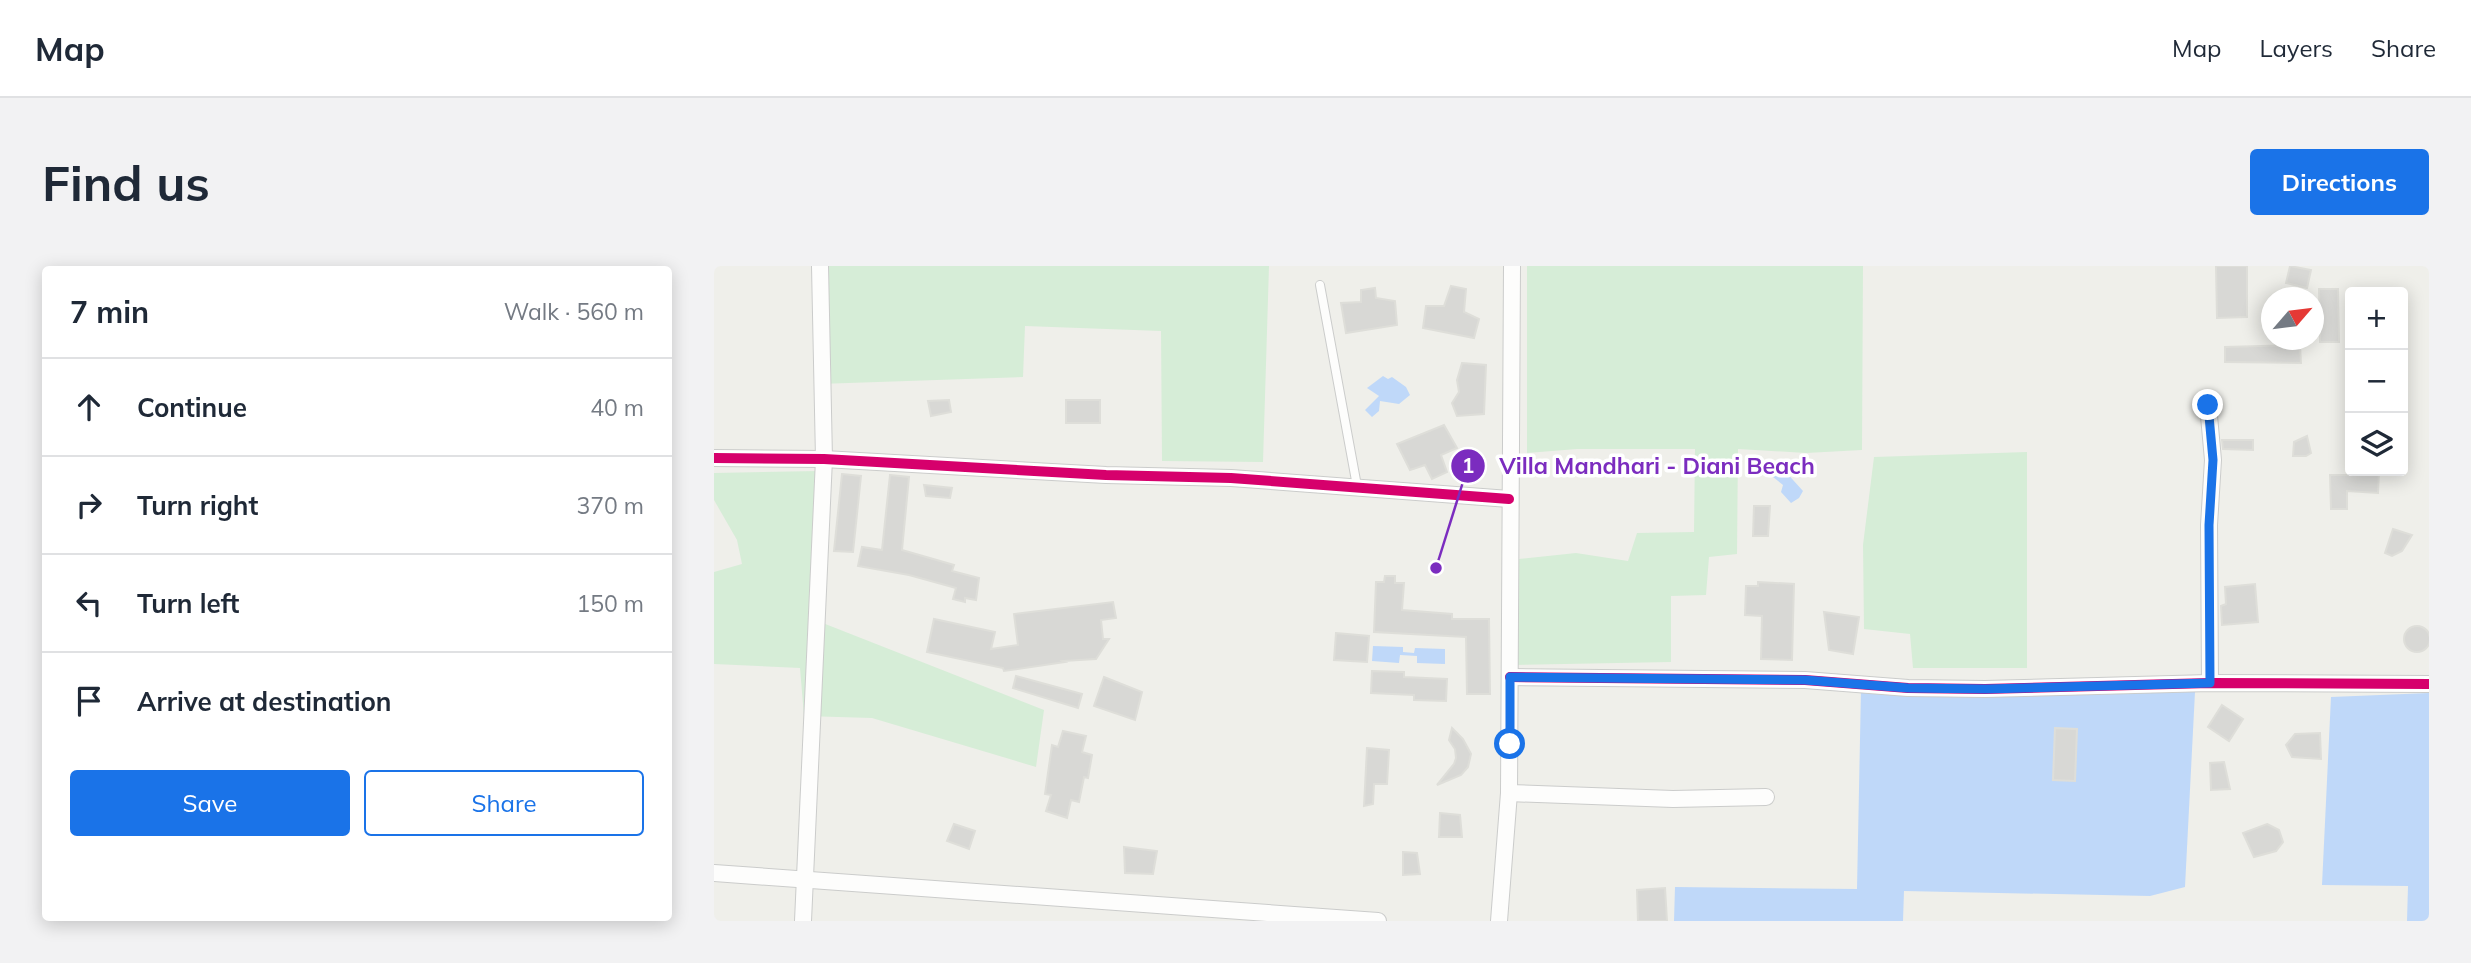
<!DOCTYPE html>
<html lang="en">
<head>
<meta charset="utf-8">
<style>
	body { margin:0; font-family:Mulish,sans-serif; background:#f2f2f3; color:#1f2937 }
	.controls { position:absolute; right:21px; top:21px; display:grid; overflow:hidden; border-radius:7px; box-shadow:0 4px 18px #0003 }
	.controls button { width:63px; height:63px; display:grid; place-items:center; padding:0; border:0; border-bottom:2px solid #e0e1e3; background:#fff; color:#1f2937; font:35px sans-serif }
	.compass { position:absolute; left:1547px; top:21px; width:63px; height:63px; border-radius:50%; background:#fff; box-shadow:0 4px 18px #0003; rotate:62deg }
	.stop { position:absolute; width:21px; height:21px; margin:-16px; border:5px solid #1a73e8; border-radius:50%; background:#fff }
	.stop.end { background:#1a73e8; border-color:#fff; box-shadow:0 2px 7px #0008 }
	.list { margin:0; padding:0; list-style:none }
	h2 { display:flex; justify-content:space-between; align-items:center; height:91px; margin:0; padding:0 28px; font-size:30px }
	h2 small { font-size:23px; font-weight:400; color:#747a83 }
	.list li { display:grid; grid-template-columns:46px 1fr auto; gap:21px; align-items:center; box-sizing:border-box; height:98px; padding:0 28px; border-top:2px solid #e0e1e3 }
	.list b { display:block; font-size:26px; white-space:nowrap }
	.list em { font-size:23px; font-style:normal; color:#747a83 }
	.actions { display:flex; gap:14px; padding:21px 28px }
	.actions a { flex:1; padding:16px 0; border:2px solid #1a73e8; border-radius:7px; text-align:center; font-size:24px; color:#1a73e8 }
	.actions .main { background:#1a73e8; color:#fff }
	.icon { flex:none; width:38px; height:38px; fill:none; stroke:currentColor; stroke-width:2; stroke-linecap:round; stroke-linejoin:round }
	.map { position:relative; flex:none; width:1715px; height:655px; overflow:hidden; border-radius:7px }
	header { display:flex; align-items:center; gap:42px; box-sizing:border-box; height:98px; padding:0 35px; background:#fff; border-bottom:2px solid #e0e1e3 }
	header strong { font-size:33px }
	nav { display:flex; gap:38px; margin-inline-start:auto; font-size:24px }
	.intro { display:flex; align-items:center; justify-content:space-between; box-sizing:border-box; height:168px; padding:0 42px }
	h1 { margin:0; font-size:49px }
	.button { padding:18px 32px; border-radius:7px; background:#1a73e8; color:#fff; font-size:24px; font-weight:700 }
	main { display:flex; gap:42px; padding:0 42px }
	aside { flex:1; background:#fff; border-radius:7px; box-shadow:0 4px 18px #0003 }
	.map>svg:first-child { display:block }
	.green { fill:#d6edd7 }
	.water { fill:#bfd8f9 }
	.building { fill:#d8d8d5; stroke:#deded9; stroke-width:2 }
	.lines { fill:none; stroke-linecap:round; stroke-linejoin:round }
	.lane-casing { stroke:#cbcccb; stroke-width:10 }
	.street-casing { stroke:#cbcccb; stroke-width:18 }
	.lane { stroke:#fdfdfc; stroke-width:8 }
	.street { stroke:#fdfdfc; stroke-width:16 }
	.cycleway-casing { stroke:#fff; stroke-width:15 }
	.cycleway { stroke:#d6006c; stroke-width:10 }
	.route { stroke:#1a73e8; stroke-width:9 }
	.leader { fill:none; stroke:#7b2cbf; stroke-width:2.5 }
	.callout-dot { fill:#7b2cbf; stroke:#fff; stroke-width:2.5 }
	.mark-label { font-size:21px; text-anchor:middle; font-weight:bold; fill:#fff }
	.callout-label { font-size:23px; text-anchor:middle; font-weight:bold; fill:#7b2cbf; stroke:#fff; stroke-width:7; stroke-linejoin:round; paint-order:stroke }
</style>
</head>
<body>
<header>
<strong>Map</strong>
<nav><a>Map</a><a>Layers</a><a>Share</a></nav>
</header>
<div class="intro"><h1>Find us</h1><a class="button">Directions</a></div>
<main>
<aside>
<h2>7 min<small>Walk · 560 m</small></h2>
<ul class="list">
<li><svg class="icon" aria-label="ahead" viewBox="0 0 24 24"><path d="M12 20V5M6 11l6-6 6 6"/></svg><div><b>Continue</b></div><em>40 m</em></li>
<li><svg class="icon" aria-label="right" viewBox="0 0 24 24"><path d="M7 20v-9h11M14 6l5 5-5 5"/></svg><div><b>Turn right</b></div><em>370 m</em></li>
<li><svg class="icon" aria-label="left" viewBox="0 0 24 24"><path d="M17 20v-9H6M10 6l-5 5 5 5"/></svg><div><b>Turn left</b></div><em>150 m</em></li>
<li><svg class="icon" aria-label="arrive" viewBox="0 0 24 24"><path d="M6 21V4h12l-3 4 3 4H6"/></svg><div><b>Arrive at destination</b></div></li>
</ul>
<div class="actions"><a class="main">Save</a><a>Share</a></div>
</aside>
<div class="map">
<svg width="1715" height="655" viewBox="0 0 1715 655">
	<rect width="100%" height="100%" fill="#efefea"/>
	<g class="green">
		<path d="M109,0H555L549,196L448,195L447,65L311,60L309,111L105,118Z"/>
		<path d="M813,0H1149L1148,184L1092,187L1024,183L1023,288L995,291L992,329L957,330V396L800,399L805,293L862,287L914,295L923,267L980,266L981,183H863L813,187Z"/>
		<path d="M1313,186V402H1199L1196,368L1150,363L1149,279L1160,191Z"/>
		<path d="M104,205L96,352L330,444L322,501L158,452L90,450L86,402L0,398V306L28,298L23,274L0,234V207Z"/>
	</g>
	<g class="water">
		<path d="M669,110L674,113L678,111L692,121L696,129L685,138L666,135L665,145L658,151L651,144L665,130L653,122Z"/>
		<path d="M1063,202L1070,204L1089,225L1085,232L1077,237L1067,226L1069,219L1059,211Z"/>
		<path d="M659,380L689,381V386L700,387L701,382L731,383V398L703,397V390L686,389L685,397L658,395Z"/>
		<path d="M1147,423L1266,427L1481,426L1471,621L1436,630L1190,625L1189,655H960L961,621L1143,623Z"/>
		<path d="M1715,427V655H1693L1694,620L1608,619L1617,431Z"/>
	</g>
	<g class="building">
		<path d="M1502,0H1533V51L1503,52Z"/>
		<path d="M1576,0L1597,4L1593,22L1572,17Z"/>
		<path d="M737,20L752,23L750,46L765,53L760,72L709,62L712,40H730Z"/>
		<path d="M661,22L662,32L681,35L683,59L632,67L627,37L647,36V24Z"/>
		<path d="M1605,23H1624L1625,76H1606Z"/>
		<path d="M1586,79L1587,97L1511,96V81Z"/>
		<path d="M748,97L772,99L770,148L743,150L738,137L745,126L743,114Z"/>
		<path d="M235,134L237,146L217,150L214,135Z"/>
		<rect x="352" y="134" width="34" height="23"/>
		<path d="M730,159L743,182L727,189L733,206L718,213L711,199L696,204L683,178Z"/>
		<path d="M1593,170L1597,187L1592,190H1579L1580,176Z"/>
		<path d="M1508,174H1539V184L1509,183Z"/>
		<path d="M1650,205H1665L1664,227L1633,225V243H1617L1616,209H1650Z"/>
		<path d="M128,208L147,210L139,286L120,285Z"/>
		<path d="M176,209L195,211L188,284L240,299L238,305L265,312L262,334L251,332V336L239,333L242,322L195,309L144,300L148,281L168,284Z"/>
		<path d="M210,219L238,222L236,232L212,230Z"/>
		<path d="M1040,240H1056L1054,270H1039Z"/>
		<path d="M1679,263L1698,269L1688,285L1678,290L1671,287Z"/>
		<path d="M671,310H681V317H690L688,344L738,348V353H775L776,428H753L752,371L660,366L662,316H670Z"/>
		<path d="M1044,316L1080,318L1078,394L1047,393L1048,350L1031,349L1032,320H1044Z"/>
		<path d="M1541,318L1544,356L1508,359L1507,340L1512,338L1511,321Z"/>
		<path d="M399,336L402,352L387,354L389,373H395L382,393L349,395L351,396L290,405L289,402L213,386L220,353L281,366L277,383L304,379L300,348Z"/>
		<path d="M1110,346L1145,351L1139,388L1115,384Z"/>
		<circle cx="1703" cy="373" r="13"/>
		<path d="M622,367L655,370L653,396L620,394Z"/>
		<path d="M658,405L690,406V411L733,413L732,435L700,434V429L657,427Z"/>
		<path d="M302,410L368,428L364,442L299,422Z"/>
		<path d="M390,411L428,426L421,454L380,440Z"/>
		<path d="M1508,439L1529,453L1515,475L1494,461Z"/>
		<path d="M738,462L749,473L757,488L754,501L747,509L723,519L740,498L742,492L741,483L735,474Z"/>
		<path d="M1341,462L1363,463L1361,515L1339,514Z"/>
		<path d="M349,465L372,470L368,486L378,489L374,512L370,511L365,536L357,534L353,552L332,545L337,529L331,528L338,479L344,481Z"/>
		<path d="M1606,467L1607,493L1578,491L1572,479L1581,468Z"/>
		<path d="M653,482L675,484L673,518H660L659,538L650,540Z"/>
		<path d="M1510,496L1516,523L1497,524L1496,497Z"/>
		<path d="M726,547L746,549L748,571H725Z"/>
		<path d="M240,558L261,565L255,583L233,575Z"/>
		<path d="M1553,558L1565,564L1569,576L1562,585L1540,591L1529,567Z"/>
		<path d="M410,581L443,585L439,608L411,607Z"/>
		<path d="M689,586L703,587L706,608L689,609Z"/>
		<path d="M951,622L953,655H924L923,624Z"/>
	</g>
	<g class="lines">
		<defs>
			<path id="lane" d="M606,19L643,220"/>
			<g id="street">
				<path d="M1494,139L1499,194L1495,259L1496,417"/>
				<path d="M0,192L110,193L392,209L517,212L795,233"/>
				<path d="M796,411L1091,414L1194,422L1271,423L1496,417L1715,418"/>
				<path d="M795,527L959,533L1052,531"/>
				<path d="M0,607L664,655"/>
				<path d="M89,655L110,193L106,0"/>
				<path d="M785,655L795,527L798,0"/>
			</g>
		</defs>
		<use href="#lane" class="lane-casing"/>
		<use href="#street" class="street-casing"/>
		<use href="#lane" class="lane"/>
		<use href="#street" class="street"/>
		<defs>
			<g id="cycleway">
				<path d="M0,192L110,193L392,209L517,212L795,233"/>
				<path d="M796,411L1091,414L1194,422L1271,423L1496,417L1715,418"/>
			</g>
		</defs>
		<use href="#cycleway" class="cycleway-casing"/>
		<use href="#cycleway" class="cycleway"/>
	</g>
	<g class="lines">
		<path class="route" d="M796,478V411L1091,414L1194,422L1272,423L1496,417L1495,259L1499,194L1494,139"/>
	</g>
	<path class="leader" d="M722 302L754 200"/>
	<g class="callout-dot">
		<circle cx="722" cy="302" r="7"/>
		<circle cx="754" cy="200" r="18"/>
	</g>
	<g class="mark-label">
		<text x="754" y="207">1</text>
	</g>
	<g class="callout-label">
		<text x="943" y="208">Villa Mandhari - Diani Beach</text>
	</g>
</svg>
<div class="controls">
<button>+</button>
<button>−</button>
<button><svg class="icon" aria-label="layers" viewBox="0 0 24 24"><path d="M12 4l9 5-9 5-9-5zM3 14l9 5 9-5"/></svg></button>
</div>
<svg class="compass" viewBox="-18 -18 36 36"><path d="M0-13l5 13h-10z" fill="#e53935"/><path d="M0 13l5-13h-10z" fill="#747a83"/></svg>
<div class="stop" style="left:796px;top:478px"></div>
<div class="stop end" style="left:1494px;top:139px"></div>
</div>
</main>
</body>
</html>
